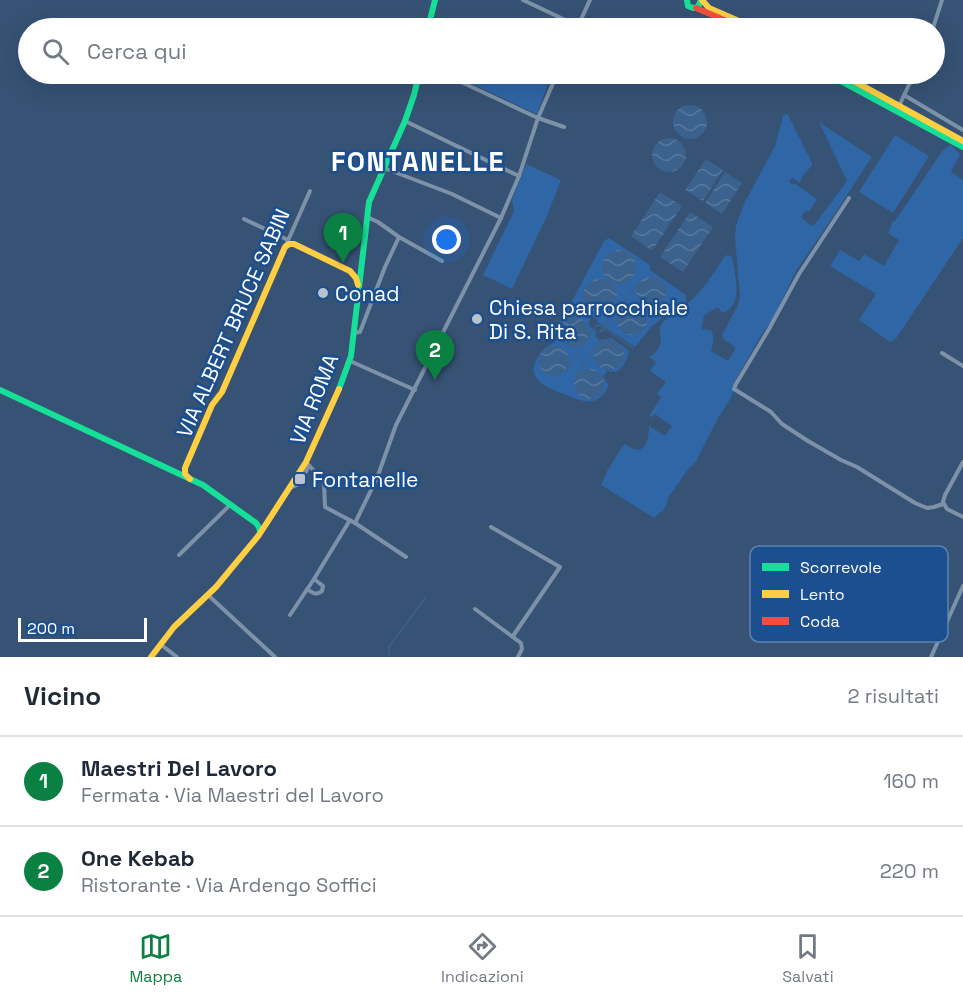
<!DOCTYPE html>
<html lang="it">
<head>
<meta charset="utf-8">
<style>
	body { margin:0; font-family:"Space Grotesk",sans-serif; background:#f2f2f3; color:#1f2937 }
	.scale { position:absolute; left:18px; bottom:15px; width:129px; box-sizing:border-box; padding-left:6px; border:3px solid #fff; border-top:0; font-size:16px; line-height:21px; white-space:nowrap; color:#fff; -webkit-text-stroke:4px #1b4f8f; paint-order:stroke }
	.you { position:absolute; left:447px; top:240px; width:21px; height:21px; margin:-15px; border:4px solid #fff; border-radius:50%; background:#1a73e8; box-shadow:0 0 0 9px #1a73e833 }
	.badge { display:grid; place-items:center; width:39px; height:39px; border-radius:50%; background:#0b8043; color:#fff; font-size:20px; font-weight:700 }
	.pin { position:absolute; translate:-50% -50px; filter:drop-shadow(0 2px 3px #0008) }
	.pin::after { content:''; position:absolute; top:32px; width:21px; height:18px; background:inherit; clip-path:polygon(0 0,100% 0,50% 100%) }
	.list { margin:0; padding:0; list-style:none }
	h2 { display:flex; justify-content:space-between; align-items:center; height:78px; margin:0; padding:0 24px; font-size:26px }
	h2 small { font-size:20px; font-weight:400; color:#747a83 }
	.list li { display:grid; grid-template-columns:39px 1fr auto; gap:18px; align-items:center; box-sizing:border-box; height:90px; padding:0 24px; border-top:2px solid #e0e1e3 }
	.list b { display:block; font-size:22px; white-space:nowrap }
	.list p { margin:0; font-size:20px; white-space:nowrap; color:#747a83 }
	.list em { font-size:20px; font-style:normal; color:#747a83 }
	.icon { flex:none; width:33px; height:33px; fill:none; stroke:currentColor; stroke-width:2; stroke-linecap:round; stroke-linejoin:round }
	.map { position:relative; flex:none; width:963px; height:657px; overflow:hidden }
	.search { position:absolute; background:#fff; box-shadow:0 6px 24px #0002; left:18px; right:18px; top:18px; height:66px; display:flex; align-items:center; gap:15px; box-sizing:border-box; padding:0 21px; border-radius:33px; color:#747a83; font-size:22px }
	.sheet { height:258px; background:#fff }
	nav { display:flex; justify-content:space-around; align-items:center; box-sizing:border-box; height:84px; border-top:2px solid #e0e1e3; background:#fff; font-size:16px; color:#747a83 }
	nav a { display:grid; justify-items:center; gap:3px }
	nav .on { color:#0b8043 }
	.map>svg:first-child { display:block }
	.green { fill:#2f66a5; fill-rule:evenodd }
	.water { fill:url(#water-waves) }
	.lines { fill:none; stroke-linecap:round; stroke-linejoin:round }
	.stream { stroke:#3b618d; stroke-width:1.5 }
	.street { stroke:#7d92a8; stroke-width:4 }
	.fast { stroke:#16e098; stroke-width:6 }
	.slow { stroke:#ffcf43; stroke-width:6 }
	.jam { stroke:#f24e42; stroke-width:6 }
	.poi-dot { fill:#b9c2ce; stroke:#1b4f8f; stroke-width:2 }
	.labels { text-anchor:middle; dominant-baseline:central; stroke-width:5; stroke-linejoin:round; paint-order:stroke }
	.poi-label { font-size:21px; fill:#fff; stroke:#1b4f8f; text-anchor:start }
	.street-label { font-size:21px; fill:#fff; stroke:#1b4f8f }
	.district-label { font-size:27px; font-weight:bold; letter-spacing:1.5px; fill:#fff; stroke:#1b4f8f }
	.key { fill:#1b4f8f; stroke:#5f84b1; stroke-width:1.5 }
	.key-label { font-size:16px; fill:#fff }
</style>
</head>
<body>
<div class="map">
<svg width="963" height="657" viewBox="0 0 963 657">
	<defs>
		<pattern id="water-waves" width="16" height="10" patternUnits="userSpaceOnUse" patternTransform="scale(1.5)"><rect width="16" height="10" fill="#3b618d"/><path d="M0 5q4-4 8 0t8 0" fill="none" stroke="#58799e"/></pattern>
	</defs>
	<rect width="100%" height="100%" fill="#365274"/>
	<g class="green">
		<path d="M450,74H534L533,77L548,84L537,114Z"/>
		<path d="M786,114L788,115L812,163V165L801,179L800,183L792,178L789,182L793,185L794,183L817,199L809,212L806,210L801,217L811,226L815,224L847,181L819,122L872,157L826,227L796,271L773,319L760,337L734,383L733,393L729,401L718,418L696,461L689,468L668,498L666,505L662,512L659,513L654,518L601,485L607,471L624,444C627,445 630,447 633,449C647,454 649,435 649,426L665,436L672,426L655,414L652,417L649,416L661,397L657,394L666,382L650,371L656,362L649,357L650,355L652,356C655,352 659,349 660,344C663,336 656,329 663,322C670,316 679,312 686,305C702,291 713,275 724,257L727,255L731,256L733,260C735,277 744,306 722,313L718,307C705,316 704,310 702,329L711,330C715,338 713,343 711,351L728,361L735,350L734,346L724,340L722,335L738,305L740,297L735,237L736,225L745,202L775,146L783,116Z"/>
		<path d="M895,135L929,156L893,213L859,192Z"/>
		<path d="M951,145L960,154L951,172L963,180V238L897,337L893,341L890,342L859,320L876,294L830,266L840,250L859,261L864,254L884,266L899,240L888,233L893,221H895L943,150Z"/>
		<path d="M526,164L561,180L547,216L512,289L483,275L514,211L512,200Z"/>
		<path d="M609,238L650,265V270L686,295V301L652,326L635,347L597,322L598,320L572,302L573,299L604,241Z"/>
		<path d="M570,306L590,319L589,326L597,332L595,336L599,340L611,338L626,348L629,352C628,358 622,370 616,372C615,372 608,371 607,371L603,377C604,377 608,384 608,385C608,392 599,400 593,401C584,403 574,398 566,395C550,389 524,380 537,358C542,350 546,346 554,343L557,339L556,330L568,307ZM575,317C588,321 592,332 584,343L560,337C558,326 564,318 575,317ZM605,341C624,340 623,352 619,366L610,370L601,343ZM586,370C599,369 607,378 602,391L578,393C573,383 576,375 586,370Z"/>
	</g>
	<g class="water">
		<circle cx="690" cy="122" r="17"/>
		<circle cx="669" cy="155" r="17"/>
		<path d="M706,159L723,170L703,201L685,190Z"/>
		<path d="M725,172L742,183L722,214L705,203Z"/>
		<path d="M660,192L682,206L652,251L631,236Z"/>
		<path d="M690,212L713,227L683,272L660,257Z"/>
		<circle cx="619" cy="267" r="17"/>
		<circle cx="651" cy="292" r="15"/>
		<circle cx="600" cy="296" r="17"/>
		<circle cx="632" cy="320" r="15"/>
		<circle cx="574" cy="332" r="15"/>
		<circle cx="609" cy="355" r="15"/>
		<circle cx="554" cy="361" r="15"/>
		<circle cx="589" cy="384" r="15"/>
	</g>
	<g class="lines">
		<g class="stream">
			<path d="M617,313L637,284H638"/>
			<path d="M605,329L633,348"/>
			<path d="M600,332L604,330L615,312L619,313"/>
			<path d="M600,332L612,310L613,307"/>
			<path d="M566,369L567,370L596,326L598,325L600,326"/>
			<path d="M577,377L576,375L599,341L611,339"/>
			<path d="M389,657V647L425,598"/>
		</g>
		<g class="street">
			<path d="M523,0L578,26"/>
			<path d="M577,28L590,0"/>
			<path d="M933,28L942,0"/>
			<path d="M444,74L538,118L564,127"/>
			<path d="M904,95L963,130"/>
			<path d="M899,106L914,74"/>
			<path d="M405,121L519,176"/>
			<path d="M384,168L452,194L501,218"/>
			<path d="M849,198L799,274L769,329L736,384L734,389L771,412L782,424L808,441L841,460L857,467L915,503L927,508L934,507L943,504"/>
			<path d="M244,219L288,240"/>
			<path d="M399,237L442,261"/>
			<path d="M286,245L310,191"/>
			<path d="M353,333L360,332L385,267L399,237L378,222L367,217"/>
			<path d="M942,353L963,366"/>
			<path d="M350,361L415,390"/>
			<path d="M306,462L324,482L325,507L355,523L406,557"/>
			<path d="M963,462L945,495L943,502L947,509L963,517"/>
			<path d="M290,488L299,484L309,466"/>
			<path d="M355,523L377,478L396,425L501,218L519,176L538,118L557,74"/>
			<path d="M491,527L560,567L513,636"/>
			<path d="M179,555L230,505"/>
			<path d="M307,589C313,593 316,596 322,591L323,586L314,579"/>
			<path d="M208,595L275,657"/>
			<path d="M475,609L521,643L522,649L518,657"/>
			<path d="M290,615L314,579L350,520"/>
			<path d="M160,644L177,657"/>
			<path d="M931,657L963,586"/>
		</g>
		<g class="fast">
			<path d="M687,0L688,6L693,8L698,7L701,0"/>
			<path d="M428,28L435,0"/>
			<path d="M828,74L963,147"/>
			<path d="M339,389L351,356L369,202L405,121L414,95L419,74"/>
			<path d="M0,390L203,485L256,523L259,527L260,532"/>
		</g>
		<g class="slow">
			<path d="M702,0L709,8L755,28"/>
			<path d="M841,74L963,141"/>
			<path d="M190,479L185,474V468L212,405L222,392L285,247L289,244H294L350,271L356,278L358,285"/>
			<path d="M151,657L174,627L216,587L259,535L306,462L339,389"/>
		</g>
		<path class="jam" d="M696,8L743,28"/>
	</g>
	<g class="poi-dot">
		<circle cx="323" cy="293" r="6"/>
		<circle cx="477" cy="319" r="6"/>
		<rect x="294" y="473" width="12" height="12" rx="3"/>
	</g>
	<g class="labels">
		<g class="poi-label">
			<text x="335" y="293">Conad</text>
			<text x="489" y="307">Chiesa parrocchiale<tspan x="489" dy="24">Di S. Rita</tspan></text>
			<text x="312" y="479">Fontanelle</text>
		</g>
		<g class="street-label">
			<text transform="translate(233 323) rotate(-66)">VIA ALBERT BRUCE SABIN</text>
			<text transform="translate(314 399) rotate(-68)">VIA ROMA</text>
		</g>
		<g class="district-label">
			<text x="418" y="161">FONTANELLE</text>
		</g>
	</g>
	<rect x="750" y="546" width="198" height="96" rx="9" class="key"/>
	<rect x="762" y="563" width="27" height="8" fill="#16e098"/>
	<rect x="762" y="590" width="27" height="8" fill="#ffcf43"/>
	<rect x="762" y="617" width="27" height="8" fill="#f24e42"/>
	<g class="key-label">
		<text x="800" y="573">Scorrevole</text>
		<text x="800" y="600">Lento</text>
		<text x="800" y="627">Coda</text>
	</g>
</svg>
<div class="scale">200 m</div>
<div class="you"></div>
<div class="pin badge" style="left:343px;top:263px">1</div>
<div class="pin badge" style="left:435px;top:380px">2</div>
<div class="search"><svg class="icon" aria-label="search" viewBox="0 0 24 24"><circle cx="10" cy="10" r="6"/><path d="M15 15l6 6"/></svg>Cerca qui</div>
</div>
<section class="sheet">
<h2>Vicino<small>2 risultati</small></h2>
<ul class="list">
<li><span class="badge">1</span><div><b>Maestri Del Lavoro</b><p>Fermata · Via Maestri del Lavoro</p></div><em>160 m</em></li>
<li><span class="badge">2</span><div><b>One Kebab</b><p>Ristorante · Via Ardengo Soffici</p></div><em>220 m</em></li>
</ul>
</section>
<nav>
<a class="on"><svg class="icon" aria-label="map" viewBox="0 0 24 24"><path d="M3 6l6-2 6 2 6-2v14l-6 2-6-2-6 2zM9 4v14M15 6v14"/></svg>Mappa</a>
<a><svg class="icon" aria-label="directions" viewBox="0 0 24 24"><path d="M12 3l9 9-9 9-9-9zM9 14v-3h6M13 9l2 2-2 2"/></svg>Indicazioni</a>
<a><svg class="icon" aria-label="saved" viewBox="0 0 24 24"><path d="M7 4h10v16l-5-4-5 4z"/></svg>Salvati</a>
</nav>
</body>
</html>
